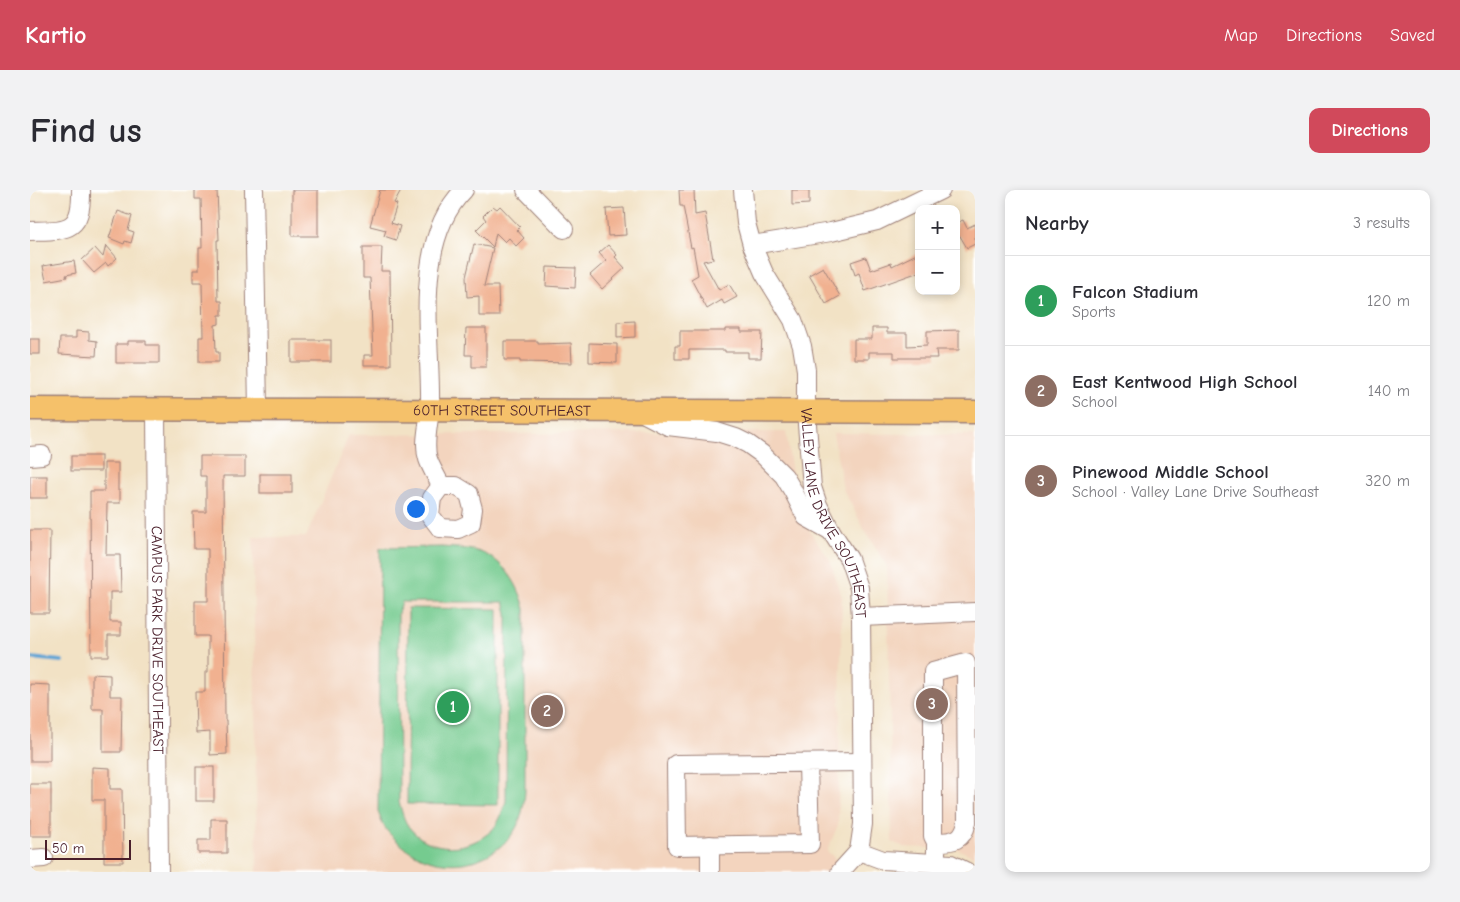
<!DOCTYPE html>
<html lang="en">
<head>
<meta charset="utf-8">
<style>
	body { margin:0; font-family:"Comic Neue",sans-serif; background:#f2f2f3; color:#2b2b33 }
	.controls { position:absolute; right:15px; top:15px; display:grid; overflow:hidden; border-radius:10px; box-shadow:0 2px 8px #0003 }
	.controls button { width:45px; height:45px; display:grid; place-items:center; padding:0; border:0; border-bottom:1px solid #e1e1e2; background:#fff; color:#2b2b33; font:25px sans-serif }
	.scale { position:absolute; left:15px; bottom:12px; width:86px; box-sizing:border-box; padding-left:5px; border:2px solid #4a1f2b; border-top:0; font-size:14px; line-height:18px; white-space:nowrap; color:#4a1f2b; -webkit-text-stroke:4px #fff; paint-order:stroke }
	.you { position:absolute; left:385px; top:318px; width:18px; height:18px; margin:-12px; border:4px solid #fff; border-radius:50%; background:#1a73e8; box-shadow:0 0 0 8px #1a73e833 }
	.badge { display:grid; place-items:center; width:32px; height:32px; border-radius:50%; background:#d1495b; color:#fff; font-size:16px; font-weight:700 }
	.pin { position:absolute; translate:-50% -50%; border:2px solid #fff; box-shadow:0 1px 5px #0006 }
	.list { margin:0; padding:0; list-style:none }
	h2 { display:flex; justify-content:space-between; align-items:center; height:65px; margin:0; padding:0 20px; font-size:21px }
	h2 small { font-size:16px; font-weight:400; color:#7c7c81 }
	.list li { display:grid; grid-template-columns:32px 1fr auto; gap:15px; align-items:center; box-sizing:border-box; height:90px; padding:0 20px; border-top:1px solid #e1e1e2 }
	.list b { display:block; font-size:19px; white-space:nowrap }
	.list p { margin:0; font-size:16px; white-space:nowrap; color:#7c7c81 }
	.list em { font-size:16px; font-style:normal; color:#7c7c81 }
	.map { position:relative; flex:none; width:945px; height:682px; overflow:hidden; border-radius:10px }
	header { display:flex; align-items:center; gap:30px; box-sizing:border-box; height:70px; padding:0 25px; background:#d1495b; color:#fff }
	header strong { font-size:24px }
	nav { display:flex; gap:28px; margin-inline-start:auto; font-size:18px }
	.intro { display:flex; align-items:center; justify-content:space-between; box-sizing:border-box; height:120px; padding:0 30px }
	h1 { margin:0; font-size:35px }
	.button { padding:12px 22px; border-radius:10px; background:#d1495b; color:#fff; font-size:18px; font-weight:700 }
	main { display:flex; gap:30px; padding:0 30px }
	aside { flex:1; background:#fff; border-radius:10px; box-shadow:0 2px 8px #0003 }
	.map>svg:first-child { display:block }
	.built { fill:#f3d4be }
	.green { fill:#74cb8f; stroke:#5f755d; fill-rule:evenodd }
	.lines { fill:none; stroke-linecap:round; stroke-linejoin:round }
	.stream { stroke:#60a5d5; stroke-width:4 }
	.building { fill:#f1b190 }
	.minor-casing { stroke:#9e8078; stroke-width:20 }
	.major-casing { stroke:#9e8078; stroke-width:25 }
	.minor { stroke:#fff; stroke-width:18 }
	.major { stroke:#f5c16b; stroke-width:22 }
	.labels { text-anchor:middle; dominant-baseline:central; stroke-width:4; stroke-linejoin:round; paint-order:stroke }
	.street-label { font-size:15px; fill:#4a1f2b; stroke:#fff }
</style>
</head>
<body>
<header>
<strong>Kartio</strong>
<nav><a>Map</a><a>Directions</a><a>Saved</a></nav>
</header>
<div class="intro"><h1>Find us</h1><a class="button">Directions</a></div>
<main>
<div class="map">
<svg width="945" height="682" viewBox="0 0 945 682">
	<rect width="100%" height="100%" fill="#fff"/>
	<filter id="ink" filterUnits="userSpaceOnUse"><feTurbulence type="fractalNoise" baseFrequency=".02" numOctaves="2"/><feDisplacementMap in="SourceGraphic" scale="10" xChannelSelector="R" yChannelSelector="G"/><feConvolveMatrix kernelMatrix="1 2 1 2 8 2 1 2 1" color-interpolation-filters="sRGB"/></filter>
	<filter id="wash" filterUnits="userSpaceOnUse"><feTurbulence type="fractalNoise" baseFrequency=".0096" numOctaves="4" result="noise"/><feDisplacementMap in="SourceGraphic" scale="20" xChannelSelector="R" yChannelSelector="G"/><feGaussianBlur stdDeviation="1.12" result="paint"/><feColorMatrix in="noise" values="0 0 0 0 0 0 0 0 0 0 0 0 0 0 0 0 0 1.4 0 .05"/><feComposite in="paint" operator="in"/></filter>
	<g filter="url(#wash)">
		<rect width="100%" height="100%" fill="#f2e2c5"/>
		<g class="built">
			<path d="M756,242L768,324L800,370L812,407L808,635L797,661L819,682H227L223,347H276L319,245Z"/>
			<path d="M803,243L945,245V667L927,659L874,657L862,652L857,376L834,339L813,299Z"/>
		</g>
		<g class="green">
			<path d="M411,357C424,358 438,358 450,362C475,371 489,395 495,419V601C494,617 491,634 480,647C450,682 399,682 366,650C362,646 356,641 354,636C351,632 350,626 348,622L350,358ZM372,412H474L477,423L476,611C473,621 470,631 463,639C440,662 399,664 378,636C373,628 371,619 369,611L368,423Z"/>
			<path d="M378,418L468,419V615L377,614Z"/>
		</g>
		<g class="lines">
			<path class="stream" d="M0,468L32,471"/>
		</g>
		<g id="blocks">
			<g class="building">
				<path d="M165,0H187L189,50H187L188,111H192V125H189V134L185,135L186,162H189V172H169V147H173L172,92H163V80H169V58H172L171,9H165Z"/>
				<rect x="262" y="0" width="26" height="46"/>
				<path d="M350,0H371L364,13L367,14L361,33L370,36L366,50L354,46L356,40L340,36Z"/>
				<path d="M649,0H664L665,25L675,23L683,69L673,71L689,100L699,94L707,107L694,114L692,110L677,119L661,89L668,85L663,57L661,58L653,16H650Z"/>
				<path d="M762,0H779V14L762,15Z"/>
				<path d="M463,16L467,19L470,16L490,37L487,40L494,48L486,56L479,48L475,52L466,43L463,57L446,40L456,30L453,26Z"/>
				<path d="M594,18L596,45L578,46L576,19Z"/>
				<path d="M88,21L102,26L98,40L104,42L101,53L95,51L94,54L79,48Z"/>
				<path d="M933,30L937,38L945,34V54L937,58L930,46L926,48V33Z"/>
				<path d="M444,54L463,58L454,96H468L469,126H449V106L437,107L436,87Z"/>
				<path d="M76,55L87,68L78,76L76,73L64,83L52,70L65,58L73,67Z"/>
				<path d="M578,55L587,65L585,67L595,78L572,99L560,85L576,71L569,63Z"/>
				<path d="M333,57H352L351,81H360L361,175H334V165H343L340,88H333Z"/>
				<path d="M889,63V82L835,101L829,83L825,85L821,72L836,67L841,80L861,73L862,76Z"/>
				<path d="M44,71L46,83L36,85L37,87L16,91L13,76Z"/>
				<path d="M517,77L546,78L545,98L516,96Z"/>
				<path d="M793,77L810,106L796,114L779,85Z"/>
				<path d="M605,131V147L587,148V132Z"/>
				<path d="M436,138H456V177H442V165H435Z"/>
				<path d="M842,138H857V143H877V156L897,155V141L929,140V160H906L907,168H864V162H839V169H824V149H842Z"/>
				<path d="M695,139H711V142H732L731,168H718V162H695V160H659V169H645V156H650V141H695Z"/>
				<path d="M46,141L59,142V150L67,151L66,166L29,164L30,148H46Z"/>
				<rect x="0" y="149" width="10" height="15"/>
				<rect x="261" y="150" width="40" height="22"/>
				<path d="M98,151H116V155H129V173H86V154H98Z"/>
				<path d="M474,151H508V154L541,153L542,173L490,172V170H474Z"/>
				<path d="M559,153L587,154V173L559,172Z"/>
				<rect x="41" y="266" width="30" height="15"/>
				<path d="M170,266H215V286H193L195,530H196L197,564L180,565V542L166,543L165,502H175V482H178V446H165V411H178V359H164L163,322H176V286H170Z"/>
				<path d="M74,273H88V301H90V313H77L76,365H90L91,402H80V432H91V445H78V466H61L60,301H74Z"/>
				<rect x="230" y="284" width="32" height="19"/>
				<rect x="0" y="286" width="17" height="22"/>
				<path d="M0,340H20L19,423H0Z"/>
				<path d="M62,484L80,485V506H92L91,562H73V519H62Z"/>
				<path d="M0,494L20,495V571H0Z"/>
				<path d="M62,577L80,578V599H92L93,672H74V610H62Z"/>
				<rect x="166" y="577" width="18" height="34"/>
				<rect x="0" y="594" width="21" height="52"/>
				<path d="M181,629H197V663H168V650H181Z"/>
			</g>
		</g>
	</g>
	<g filter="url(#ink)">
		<use href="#blocks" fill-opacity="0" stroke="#9e8078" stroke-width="1"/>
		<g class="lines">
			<defs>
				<g id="minor">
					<path d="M224,0L228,219"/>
					<path d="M496,0L534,39"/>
					<path id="s1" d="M713,0L716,33L722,55L734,83L763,130L772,156L776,180V222L782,297L788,315L801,341L819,369L829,398L831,427L833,634L829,661"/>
					<path d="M0,41C36,40 52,43 51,0"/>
					<path d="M722,55L801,42L847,31L911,0"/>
					<path id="s2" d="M126,219L129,682"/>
					<path d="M611,222L638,236L687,242L706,248L718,254L732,264L754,286L763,301L776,327L801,341"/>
					<path d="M0,266L12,265"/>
					<path d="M411,296L402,308L400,325L410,338L428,339L441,333L443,319L439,304L426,296H411C407,287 401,278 398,269C393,254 399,234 400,219C402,151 381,53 434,0"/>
					<path d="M831,427L945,422"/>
					<path d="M778,573L780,654L647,656L646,574L832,572"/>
					<path d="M680,655V682"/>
					<path d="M829,661L853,670L921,674L937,682"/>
					<path d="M0,669L14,668"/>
					<path d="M906,673V652C923,652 933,651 937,632L936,473L903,482V646L906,652"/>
					<path d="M810,682L829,661"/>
				</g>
				<g id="major">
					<path id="s3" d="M0,219L945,222"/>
				</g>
			</defs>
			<use href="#minor" class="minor-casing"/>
			<use href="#major" class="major-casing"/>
			<use href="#minor" class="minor"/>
			<use href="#major" class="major"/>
		</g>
	</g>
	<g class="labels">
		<g class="street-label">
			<text stroke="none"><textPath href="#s3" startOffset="472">60TH STREET SOUTHEAST</textPath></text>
			<text stroke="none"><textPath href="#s1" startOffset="342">VALLEY LANE DRIVE SOUTHEAST</textPath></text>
			<text stroke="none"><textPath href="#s2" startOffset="231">CAMPUS PARK DRIVE SOUTHEAST</textPath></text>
		</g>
	</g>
</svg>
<div class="controls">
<button>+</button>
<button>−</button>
</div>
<div class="scale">50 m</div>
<div class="you"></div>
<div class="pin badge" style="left:423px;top:517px;background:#2e9e5b">1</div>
<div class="pin badge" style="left:517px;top:521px;background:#8d6e63">2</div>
<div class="pin badge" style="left:902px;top:514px;background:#8d6e63">3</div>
</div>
<aside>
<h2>Nearby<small>3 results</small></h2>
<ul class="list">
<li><span class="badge" style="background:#2e9e5b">1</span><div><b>Falcon Stadium</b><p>Sports</p></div><em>120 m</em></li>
<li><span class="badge" style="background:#8d6e63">2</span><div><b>East Kentwood High School</b><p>School</p></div><em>140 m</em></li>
<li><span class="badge" style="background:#8d6e63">3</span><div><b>Pinewood Middle School</b><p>School · Valley Lane Drive Southeast</p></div><em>320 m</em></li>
</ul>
</aside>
</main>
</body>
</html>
